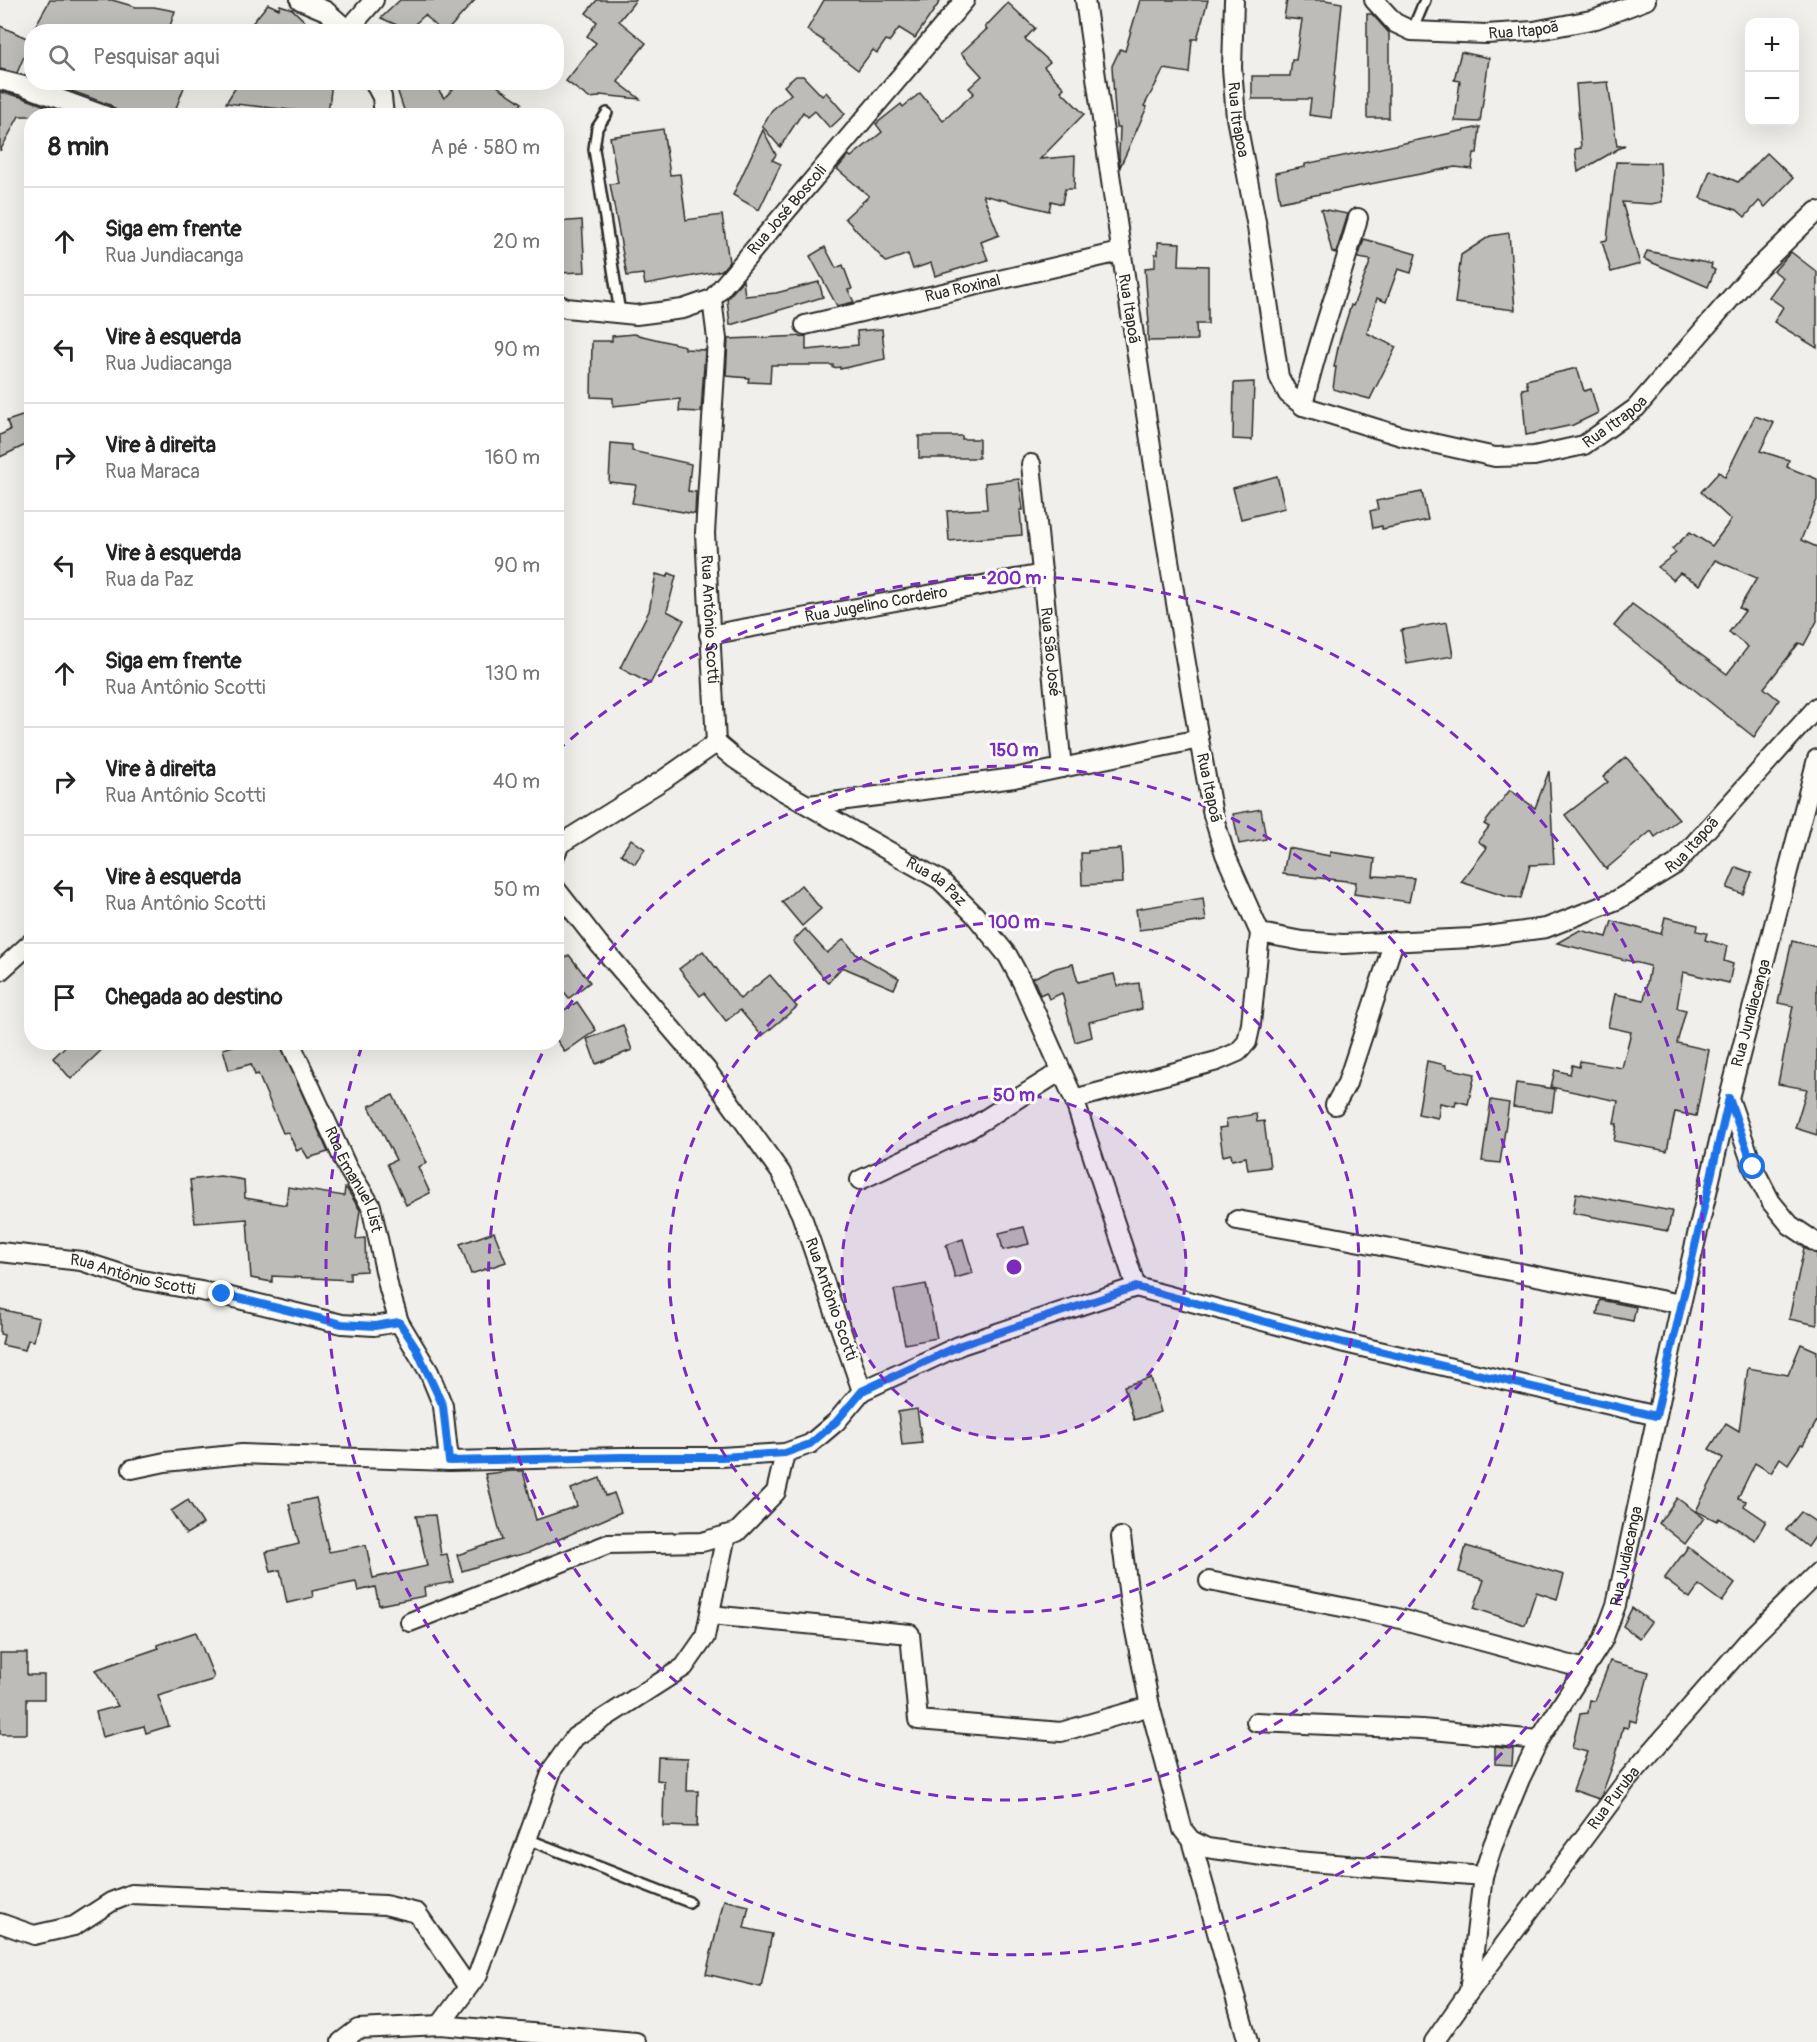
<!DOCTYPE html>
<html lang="pt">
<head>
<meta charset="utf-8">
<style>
	body { margin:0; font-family:Pangolin,sans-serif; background:#f2f2f2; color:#222 }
	.controls { position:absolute; right:18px; top:18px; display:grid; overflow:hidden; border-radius:12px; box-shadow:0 6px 24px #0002 }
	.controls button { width:54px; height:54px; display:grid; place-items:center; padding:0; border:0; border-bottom:2px solid #e0e0e0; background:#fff; color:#222; font:30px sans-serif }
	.stop { position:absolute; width:18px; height:18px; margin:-14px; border:4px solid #1a73e8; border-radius:50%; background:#fff }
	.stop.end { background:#1a73e8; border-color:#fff; box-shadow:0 2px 6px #0008 }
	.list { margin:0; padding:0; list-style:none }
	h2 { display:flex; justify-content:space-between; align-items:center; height:78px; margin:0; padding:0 24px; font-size:26px }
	h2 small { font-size:20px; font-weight:400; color:#767676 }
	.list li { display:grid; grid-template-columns:39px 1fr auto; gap:18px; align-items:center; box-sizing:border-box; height:108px; padding:0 24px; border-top:2px solid #e0e0e0 }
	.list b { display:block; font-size:22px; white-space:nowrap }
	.list p { margin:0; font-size:20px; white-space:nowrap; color:#767676 }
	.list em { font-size:20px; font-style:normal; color:#767676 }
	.icon { flex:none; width:33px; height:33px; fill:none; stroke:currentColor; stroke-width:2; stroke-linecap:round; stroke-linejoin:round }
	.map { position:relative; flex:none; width:1817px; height:2042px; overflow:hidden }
	.search { position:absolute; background:#fff; box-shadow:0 6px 24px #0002; left:24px; top:24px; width:540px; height:66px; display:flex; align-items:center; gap:15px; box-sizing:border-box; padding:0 21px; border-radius:24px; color:#767676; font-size:22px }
	.panel { position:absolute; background:#fff; box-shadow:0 6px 24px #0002; left:24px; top:108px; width:540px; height:942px; border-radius:24px }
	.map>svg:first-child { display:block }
	.building { fill:#bdbcb8; stroke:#2b2b2b; stroke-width:1.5 }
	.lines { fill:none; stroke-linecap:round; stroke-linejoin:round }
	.lane-casing { stroke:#2b2b2b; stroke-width:14 }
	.street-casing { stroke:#2b2b2b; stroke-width:22 }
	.lane { stroke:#fdfcf7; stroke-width:9 }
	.street { stroke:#fdfcf7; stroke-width:18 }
	.route { stroke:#1a73e8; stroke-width:8 }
	.ring { fill:none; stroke:#7b2cbf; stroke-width:3; stroke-dasharray:10 8 }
	.labels { text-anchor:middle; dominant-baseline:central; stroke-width:6; stroke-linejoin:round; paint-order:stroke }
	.street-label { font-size:16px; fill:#2b2b2b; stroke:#fdfcf7 }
	.centre { fill:#7b2cbf; stroke:#fdfcf7; stroke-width:3 }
	.ring-label { font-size:18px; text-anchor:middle; font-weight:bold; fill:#7b2cbf; stroke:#fdfcf7; stroke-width:6; stroke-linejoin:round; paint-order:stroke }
</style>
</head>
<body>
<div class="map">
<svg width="1817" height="2042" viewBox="0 0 1817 2042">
	<rect width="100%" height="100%" fill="#f0efeb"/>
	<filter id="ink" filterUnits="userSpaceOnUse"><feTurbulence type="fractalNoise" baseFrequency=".0167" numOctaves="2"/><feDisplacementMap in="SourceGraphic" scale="12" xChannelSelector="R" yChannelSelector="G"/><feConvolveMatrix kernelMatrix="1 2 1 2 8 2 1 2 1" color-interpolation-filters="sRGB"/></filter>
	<g filter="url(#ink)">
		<g class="building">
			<path d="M50,0H112L136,7H154L175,11L168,32H32Z"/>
			<path d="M400,0H475L446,32H442L425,15L408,30L381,18Z"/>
			<path d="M597,0H636L619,21L646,43L627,67L618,82L640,99L600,95L599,97L589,98L566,81L596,43L587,36L597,22L586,13Z"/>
			<path d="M824,0H941L915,38L899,28L889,42L886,40L877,53L873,50L858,70L823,43L824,41L807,30Z"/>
			<path d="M1140,0H1208L1197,39H1192L1189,73L1164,69L1144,106L1147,107L1120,167L1119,156L1120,127H1116L1112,66L1120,49L1125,51Z"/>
			<path d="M1287,0H1325L1342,3L1331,118L1309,115L1311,99H1252V76H1290L1292,60H1296L1302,20L1284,18Z"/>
			<path d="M1008,3L1035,28L1025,39L1050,62L1044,67L1064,88L1061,91L1084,114L1040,159L1075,156L1074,189H1065L1062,204L1051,201L1049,211L983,195L999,235L981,242L988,260L935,276L931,263L913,269L908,254L886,262L845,218L869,196L837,169L849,155L851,157L882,132L876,124L901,104L903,107L920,93L943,121L974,93L969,88L982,76L961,53L987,29L985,27Z"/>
			<path d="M268,4L279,9L280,5L292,9L316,32H245Z"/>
			<path d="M1367,14H1372L1389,33V118H1367Z"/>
			<path d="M0,26L31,40L17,73L0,69Z"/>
			<path d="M1461,52L1489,58L1480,122L1455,121L1460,81L1454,80Z"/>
			<path d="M796,76H803L822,96L826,92L845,114L830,128L815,111L808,117L803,112L780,147L762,126L772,110L791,94L784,86Z"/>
			<path d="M47,82H186L173,116H117L115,109L110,105Z"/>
			<path d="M239,82H332L328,114L226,103Z"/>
			<path d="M410,82H433L444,98L460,82H491L522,103L514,116H406L398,92Z"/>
			<path d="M1608,82L1617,146L1625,145L1578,172L1575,149L1581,148L1576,84Z"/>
			<path d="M0,92L21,97L72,116H19L0,151Z"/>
			<path d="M1480,127L1477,153H1474L1472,169L1455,167L1280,202L1275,173L1305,167V164Z"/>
			<path d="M663,129L670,175L680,174L686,220L722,215L729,262L722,270L715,272L645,285L643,274L627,276L610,184L618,183L610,137Z"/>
			<path d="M763,130L776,155L772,160L781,164L759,210L733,195Z"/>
			<path d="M1767,153L1793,178L1765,207L1759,201L1745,217L1737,210L1700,198L1710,170L1738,182Z"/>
			<path d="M1616,162L1660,163L1662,202L1651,204L1622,202L1640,264L1611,272L1602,241L1607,240Z"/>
			<path d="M1321,209L1348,214L1336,253L1332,252Z"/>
			<path d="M582,220L585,272L556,273V222Z"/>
			<path d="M1509,233L1515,310L1455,303L1461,255L1490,236Z"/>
			<path d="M1364,239L1416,254L1411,273L1398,269L1386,302L1377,298L1367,333L1396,347L1370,399L1333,389L1336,367H1334L1339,343L1351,305L1353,306L1371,260L1358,258Z"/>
			<path d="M1158,242L1180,243L1179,265L1208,266V324H1196L1197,340L1148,341V323H1149L1145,268L1155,267V254H1158Z"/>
			<path d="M825,247L836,268L843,265L852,289L848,290L854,302L837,306L810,256Z"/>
			<path d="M1647,251L1712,264L1711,268L1715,270L1708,287L1644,259Z"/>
			<path d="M1791,252L1817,272V348L1774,322L1783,307L1769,297L1783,278L1774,271Z"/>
			<path d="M743,280L745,296L776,293L819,282L823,297L730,325L727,299Z"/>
			<path d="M882,329L885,359L840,369V367L833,368V365H771L770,383L748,382L749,378L726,376L728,339L806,336V350L858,345L857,331Z"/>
			<path d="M634,334L685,346V349L705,350L701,412L679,411L680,399L613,406V398L591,397L592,341H612V336Z"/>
			<path d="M1577,368L1584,391L1591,389L1598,413L1573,425L1526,435L1522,389L1528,388L1526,380Z"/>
			<path d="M1254,382L1252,440L1233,439L1234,383Z"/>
			<path d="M25,415L32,442L0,457V435L10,430L7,421Z"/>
			<path d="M1755,416L1774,423L1760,451L1789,460L1787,467L1817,479V500L1801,540L1817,547V621L1804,645L1799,643L1764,688L1779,700L1754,737L1614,626L1632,604L1727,674L1748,647L1729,632L1745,611L1739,608L1757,578L1715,560L1700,585L1680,573L1673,580L1658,567L1676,553L1672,549L1690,532L1712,546L1731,520L1701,492L1719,472L1725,477Z"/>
			<path d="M919,436H962V439H979V458H919Z"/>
			<path d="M611,443L632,445V451L691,464L688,491L696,492L695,514L632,503L636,485L609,482Z"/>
			<path d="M1277,476L1285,508L1241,519L1233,488Z"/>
			<path d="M1019,479L1023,510H1020L1022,535L949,541L947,511L987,509L985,483Z"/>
			<path d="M1422,492L1428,520L1382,529V526L1373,528L1370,511L1378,509L1376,501Z"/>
			<path d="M669,573L676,576L667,611L684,620L650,684L620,668L649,611L656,574L667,577Z"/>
			<path d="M1447,622L1453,656L1407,664L1401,630Z"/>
			<path d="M1626,757L1679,819L1655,837L1651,831L1606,869L1565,815L1608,782L1603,777Z"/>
			<path d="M1549,771L1554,864L1530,865L1521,898L1508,897L1461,882L1487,848L1478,841L1489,827L1484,824L1510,790L1535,808Z"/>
			<path d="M1261,809L1266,839L1239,844L1233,814Z"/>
			<path d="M631,839L645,849L635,864L621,854Z"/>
			<path d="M1288,848L1330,856V852L1375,859L1373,876L1414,878L1409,902L1354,894L1356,882L1283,874Z"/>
			<path d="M1121,849L1123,883L1082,885L1081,853H1088V851Z"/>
			<path d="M1736,867L1752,873L1743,894L1727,888Z"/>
			<path d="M801,885L821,909L802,926L782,902Z"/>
			<path d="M1203,898L1206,921L1139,930L1136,909Z"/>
			<path d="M1665,917L1698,925L1697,931L1707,933L1705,940L1727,946L1724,961L1733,964L1729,983L1683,972L1677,1008L1686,1010L1677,1043L1709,1050L1696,1116L1675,1112L1667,1151L1614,1141L1617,1124H1614L1618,1101L1551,1087L1555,1070L1570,1074L1572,1065L1579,1067L1580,1061L1622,1068L1631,1032L1608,1027L1615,994L1644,1000L1650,966L1557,943L1580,930L1607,937L1612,921L1661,934Z"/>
			<path d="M805,929L827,953L844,939L856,954L899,978L894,989L842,967L828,983L793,941Z"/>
			<path d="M1792,941L1817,947V1135L1795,1128L1807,1089L1778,1084L1793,1006L1778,1003Z"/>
			<path d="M703,951L740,999L770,975L797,1007L762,1036L740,1010L726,1021L704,993L700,996L679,969Z"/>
			<path d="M569,955L590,982L569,998L556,982V966Z"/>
			<path d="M1073,964L1078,982L1114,974L1117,986L1139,983L1142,1009L1089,1022L1092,1037L1075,1042L1062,993L1049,999L1046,992L1040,995L1033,978L1056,968Z"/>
			<path d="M577,1002L596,1030L565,1052L556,1039V1015Z"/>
			<path d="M623,1025L632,1050L596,1064L587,1039Z"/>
			<path d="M70,1042H110L71,1079L53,1058Z"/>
			<path d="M246,1042H279L328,1152L308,1158L302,1148L297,1151L288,1132L283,1133L258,1074L255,1075L251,1064L229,1070L223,1049Z"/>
			<path d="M1427,1061L1446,1065V1068L1475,1074L1468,1104L1456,1101L1455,1106L1440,1103L1438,1118L1418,1114Z"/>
			<path d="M1516,1083L1555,1089L1552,1112L1513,1107Z"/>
			<path d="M393,1095L427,1163L418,1167L430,1193L406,1205L387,1164L396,1160L369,1106Z"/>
			<path d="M1491,1100L1509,1103L1500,1163L1482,1161Z"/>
			<path d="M1256,1114L1257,1122L1264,1121L1270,1167L1248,1170L1246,1157L1232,1160L1231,1154L1223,1156L1219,1128L1227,1127L1226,1119Z"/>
			<path d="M220,1176L244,1180L245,1198L286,1205L288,1187L344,1196L345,1188L347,1189L360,1210L356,1239L365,1238L366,1271L350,1272V1280L272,1276V1282L251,1278L247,1219L195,1223L190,1180Z"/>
			<path d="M1576,1193L1672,1211L1668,1231L1573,1213Z"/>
			<path d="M1024,1227L1029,1244L1003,1250L999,1233Z"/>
			<path d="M494,1232L506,1262L471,1274L460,1244Z"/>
			<path d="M963,1239L973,1273L955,1278L946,1245Z"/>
			<path d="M1804,1248L1817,1254V1325L1789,1319Z"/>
			<path d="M926,1284L937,1338L905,1344L894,1290Z"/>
			<path d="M1600,1300L1636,1307L1633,1321L1597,1314Z"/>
			<path d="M0,1309L39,1318L34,1341L28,1340L25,1350L2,1345L4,1335L0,1334Z"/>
			<path d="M1801,1344L1817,1351V1421L1803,1445L1801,1444L1788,1464L1780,1458L1771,1473L1755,1463L1738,1498L1746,1501L1744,1506L1766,1521L1755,1540L1719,1518L1717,1521L1696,1511L1723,1458L1709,1449L1726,1423L1739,1431L1748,1368L1788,1375Z"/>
			<path d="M1151,1378L1161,1412L1134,1420L1124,1386Z"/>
			<path d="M917,1409L922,1443L902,1445L898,1412Z"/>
			<path d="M511,1471H523L536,1520L577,1506L571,1489L600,1478L606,1496L614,1493L621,1512L530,1552L515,1556L514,1555L462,1571L457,1555L502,1540L485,1474Z"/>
			<path d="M316,1498L329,1552L366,1545L373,1578L427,1566L416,1516L435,1515L441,1555L447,1554L453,1582L424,1587L425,1596L379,1605L375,1587L358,1591L356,1582L312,1591L313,1597L287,1603L280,1570L271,1572L266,1552L299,1544L289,1504Z"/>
			<path d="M1677,1498L1704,1518L1685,1544L1659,1523Z"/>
			<path d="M188,1500L203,1524L186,1534L171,1511Z"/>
			<path d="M1801,1512L1817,1523V1534L1808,1547L1786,1530Z"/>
			<path d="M1466,1546L1564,1575L1557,1599L1536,1592L1525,1625L1474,1608L1484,1580L1459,1572Z"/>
			<path d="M1688,1547L1735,1584L1722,1602L1699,1585L1690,1598L1664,1579Z"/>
			<path d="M1632,1608L1651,1622L1639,1638L1623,1626Z"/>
			<path d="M196,1632L214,1677L212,1680L158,1696L169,1726L146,1733L144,1726L102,1737L96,1712L118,1706L95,1670L159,1648L157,1645Z"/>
			<path d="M0,1653H27V1675H44V1699H27V1734H0Z"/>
			<path d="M1610,1661L1649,1672L1636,1722L1629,1720L1628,1728L1623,1727L1615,1759L1602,1794L1599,1799L1573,1790L1587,1752L1572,1748L1580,1714L1588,1713L1590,1700L1595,1701Z"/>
			<path d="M1495,1747L1513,1749L1512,1765L1495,1764Z"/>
			<path d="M658,1757L688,1758L687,1791H698L697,1827L663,1826L664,1781L657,1780Z"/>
			<path d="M724,1900L749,1906L744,1928L772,1934L761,1987L706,1974Z"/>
		</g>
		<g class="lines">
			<defs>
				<g id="lane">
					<path d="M1412,31L1425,0"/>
					<path d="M607,113L597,128L594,149L620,313"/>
					<path d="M527,1839L689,1902"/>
				</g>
				<g id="street">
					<path d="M300,0L326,11L350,32"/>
					<path id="s1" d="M1234,0L1232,68L1236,118L1257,227L1279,377L1288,394L1303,406L1401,436L1495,457L1534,456L1584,445L1636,408L1750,276L1817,211"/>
					<path id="s2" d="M1374,0L1395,23L1412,31L1486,34L1534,31L1596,19L1646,0"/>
					<path d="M349,29L374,0"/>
					<path d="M0,80L24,86L106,116"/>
					<path d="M374,82L382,97L384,116"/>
					<path id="s3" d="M712,299L717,339L705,533L716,743"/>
					<path id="s4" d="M556,303L566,308L636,315L683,309L712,299L965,0"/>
					<path id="s5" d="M805,325L1120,252"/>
					<path d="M1303,406C1317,342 1341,281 1358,218"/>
					<path id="s6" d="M1031,464L1062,768"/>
					<path id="s7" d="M709,635L1043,574"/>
					<path id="s8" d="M716,743L735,759L781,790L940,880L974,914L1008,956L1022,982L1074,1099L1136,1287L961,1345L862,1391"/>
					<path d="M1817,759L1729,1098L1753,1167L1771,1202L1790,1225L1817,1243"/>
					<path d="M809,805L1014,778L1199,739"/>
					<path d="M556,853L560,844L663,780L716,743"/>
					<path id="s9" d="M1260,933L1302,941L1343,944L1472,938L1546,928L1617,900L1676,864L1817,707"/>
					<path d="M0,971L32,942"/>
					<path id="s10" d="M290,1042L347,1167L371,1206L389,1289L399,1322"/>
					<path d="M1074,1099L1217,1061L1238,1052L1247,1042L1251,1024L1260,933L1225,854L1213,815L1199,739C1156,493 1120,247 1085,0"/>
					<path d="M1335,1105L1347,1083L1394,941"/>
					<path d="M860,1180L971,1128L1061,1071"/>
					<path d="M1237,1220L1329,1236L1681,1304"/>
					<path id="s11" d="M0,1252L81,1261L137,1279L222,1295L342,1324L374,1326L399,1322L429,1372L443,1406L449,1461"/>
					<path d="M1136,1287L1345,1343L1657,1416"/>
					<path d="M132,1469L165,1462L242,1454L449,1461L621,1457H721L785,1453L810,1444L836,1422L862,1391L801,1214L781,1173L706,1069L599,944L556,889"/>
					<path d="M1121,1537L1131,1611L1150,1706L1183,1830L1191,1840L1207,1848L1297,1861L1483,1876"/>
					<path d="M1209,1581L1393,1617L1585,1669"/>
					<path d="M710,1615L910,1634L918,1720L1061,1732L1150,1706"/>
					<path d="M410,1622L608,1544L702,1542L737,1532L776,1492L785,1453"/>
					<path d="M1256,1722L1422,1729L1539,1740"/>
					<path d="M1191,1840L1248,2042"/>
					<path d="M0,1923L34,1935L74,1926L111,1902L131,1894L385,1905L417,1913L468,1987"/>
					<path id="s12" d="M1469,1992L1483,1876L1493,1845L1520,1779L1539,1740L1603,1640L1616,1605L1681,1304L1729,1098"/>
					<path d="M440,2025L478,1974L553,1768L575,1737L684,1667L705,1637L726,1535"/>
					<path d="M341,2042L358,2029L440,2025L636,2042"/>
					<path id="s13" d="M1434,2042L1469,1992L1627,1780L1748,1641L1817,1573"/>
				</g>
			</defs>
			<use href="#lane" class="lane-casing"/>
			<use href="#street" class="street-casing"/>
			<use href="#lane" class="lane"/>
			<use href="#street" class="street"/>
		</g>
	</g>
	<g class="lines" filter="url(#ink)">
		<path class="route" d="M222,1294L342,1324L375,1326L399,1322L415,1346L443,1406L449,1461L621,1457H721L785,1453L810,1444L836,1422L862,1391L961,1345L1136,1287L1345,1343L1656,1416L1729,1098L1753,1167"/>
	</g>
	<circle cx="1014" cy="1267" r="172" fill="#7b2cbf" fill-opacity=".12"/>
	<g class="ring">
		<circle cx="1014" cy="1267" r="172"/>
		<circle cx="1014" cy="1267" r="345"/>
		<path d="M558 1024A517 517 0 1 1 547 1044"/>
		<path d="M557 751A689 689 0 1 1 363 1043"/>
	</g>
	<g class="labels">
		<g class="street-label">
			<text stroke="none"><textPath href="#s2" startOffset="162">Rua Itapoã</textPath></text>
			<text stroke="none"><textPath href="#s1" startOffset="120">Rua Itrapoa</textPath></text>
			<text stroke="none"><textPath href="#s4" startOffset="276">Rua José Boscoli</textPath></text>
			<text stroke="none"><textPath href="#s5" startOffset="162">Rua Roxinal</textPath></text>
			<text transform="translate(1129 309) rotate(81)">Rua Itapoã</text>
			<text stroke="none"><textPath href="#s1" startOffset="747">Rua Itrapoa</textPath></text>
			<text stroke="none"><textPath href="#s7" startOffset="170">Rua Jugelino Cordeiro</textPath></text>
			<text stroke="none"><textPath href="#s3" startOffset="321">Rua Antônio Scotti</textPath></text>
			<text stroke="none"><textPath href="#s6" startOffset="189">Rua São José</textPath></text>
			<text transform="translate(1209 788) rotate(78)">Rua Itapoã</text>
			<text stroke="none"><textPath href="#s9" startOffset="458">Rua Itapoã</textPath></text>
			<text stroke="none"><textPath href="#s8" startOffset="261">Rua da Paz</textPath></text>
			<text transform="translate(1751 1013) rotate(-75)">Rua Jundiacanga</text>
			<text stroke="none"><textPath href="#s10" startOffset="152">Rua Emanuel List</textPath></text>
			<text stroke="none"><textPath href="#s11" startOffset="135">Rua Antônio Scotti</textPath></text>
			<text transform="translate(831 1299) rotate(71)">Rua Antônio Scotti</text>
			<text stroke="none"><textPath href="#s12" startOffset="470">Rua Judiacanga</textPath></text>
			<text stroke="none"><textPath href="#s13" startOffset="303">Rua Puruba</textPath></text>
		</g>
	</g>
	<circle cx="1014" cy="1267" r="9" class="centre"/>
	<g class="ring-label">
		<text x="1014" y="584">200 m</text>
		<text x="1014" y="756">150 m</text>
		<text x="1014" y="928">100 m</text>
		<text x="1014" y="1101">50 m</text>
	</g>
</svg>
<div class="controls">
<button>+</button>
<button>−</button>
</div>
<div class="stop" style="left:1753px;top:1167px"></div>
<div class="stop end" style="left:222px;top:1294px"></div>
<div class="search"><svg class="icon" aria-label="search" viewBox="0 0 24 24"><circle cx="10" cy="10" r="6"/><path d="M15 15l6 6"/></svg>Pesquisar aqui</div>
<section class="panel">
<h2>8 min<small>A pé · 580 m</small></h2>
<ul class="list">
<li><svg class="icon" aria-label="ahead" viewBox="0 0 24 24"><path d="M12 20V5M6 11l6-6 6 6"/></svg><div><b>Siga em frente</b><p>Rua Jundiacanga</p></div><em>20 m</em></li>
<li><svg class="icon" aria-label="left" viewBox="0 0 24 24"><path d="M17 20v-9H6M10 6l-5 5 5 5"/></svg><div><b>Vire à esquerda</b><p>Rua Judiacanga</p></div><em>90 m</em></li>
<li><svg class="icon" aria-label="right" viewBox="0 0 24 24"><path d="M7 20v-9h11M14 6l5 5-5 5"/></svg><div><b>Vire à direita</b><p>Rua Maraca</p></div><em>160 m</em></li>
<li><svg class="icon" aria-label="left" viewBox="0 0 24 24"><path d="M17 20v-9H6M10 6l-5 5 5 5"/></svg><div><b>Vire à esquerda</b><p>Rua da Paz</p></div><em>90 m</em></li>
<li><svg class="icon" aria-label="ahead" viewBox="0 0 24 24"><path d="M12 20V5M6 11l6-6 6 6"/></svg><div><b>Siga em frente</b><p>Rua Antônio Scotti</p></div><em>130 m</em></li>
<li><svg class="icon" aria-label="right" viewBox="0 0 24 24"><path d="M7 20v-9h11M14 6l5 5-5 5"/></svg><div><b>Vire à direita</b><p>Rua Antônio Scotti</p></div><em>40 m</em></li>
<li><svg class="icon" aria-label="left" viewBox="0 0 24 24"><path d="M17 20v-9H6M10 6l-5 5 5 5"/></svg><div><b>Vire à esquerda</b><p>Rua Antônio Scotti</p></div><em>50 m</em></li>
<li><svg class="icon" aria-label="arrive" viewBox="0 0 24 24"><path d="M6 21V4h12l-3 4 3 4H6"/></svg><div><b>Chegada ao destino</b></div></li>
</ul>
</section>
</div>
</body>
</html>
